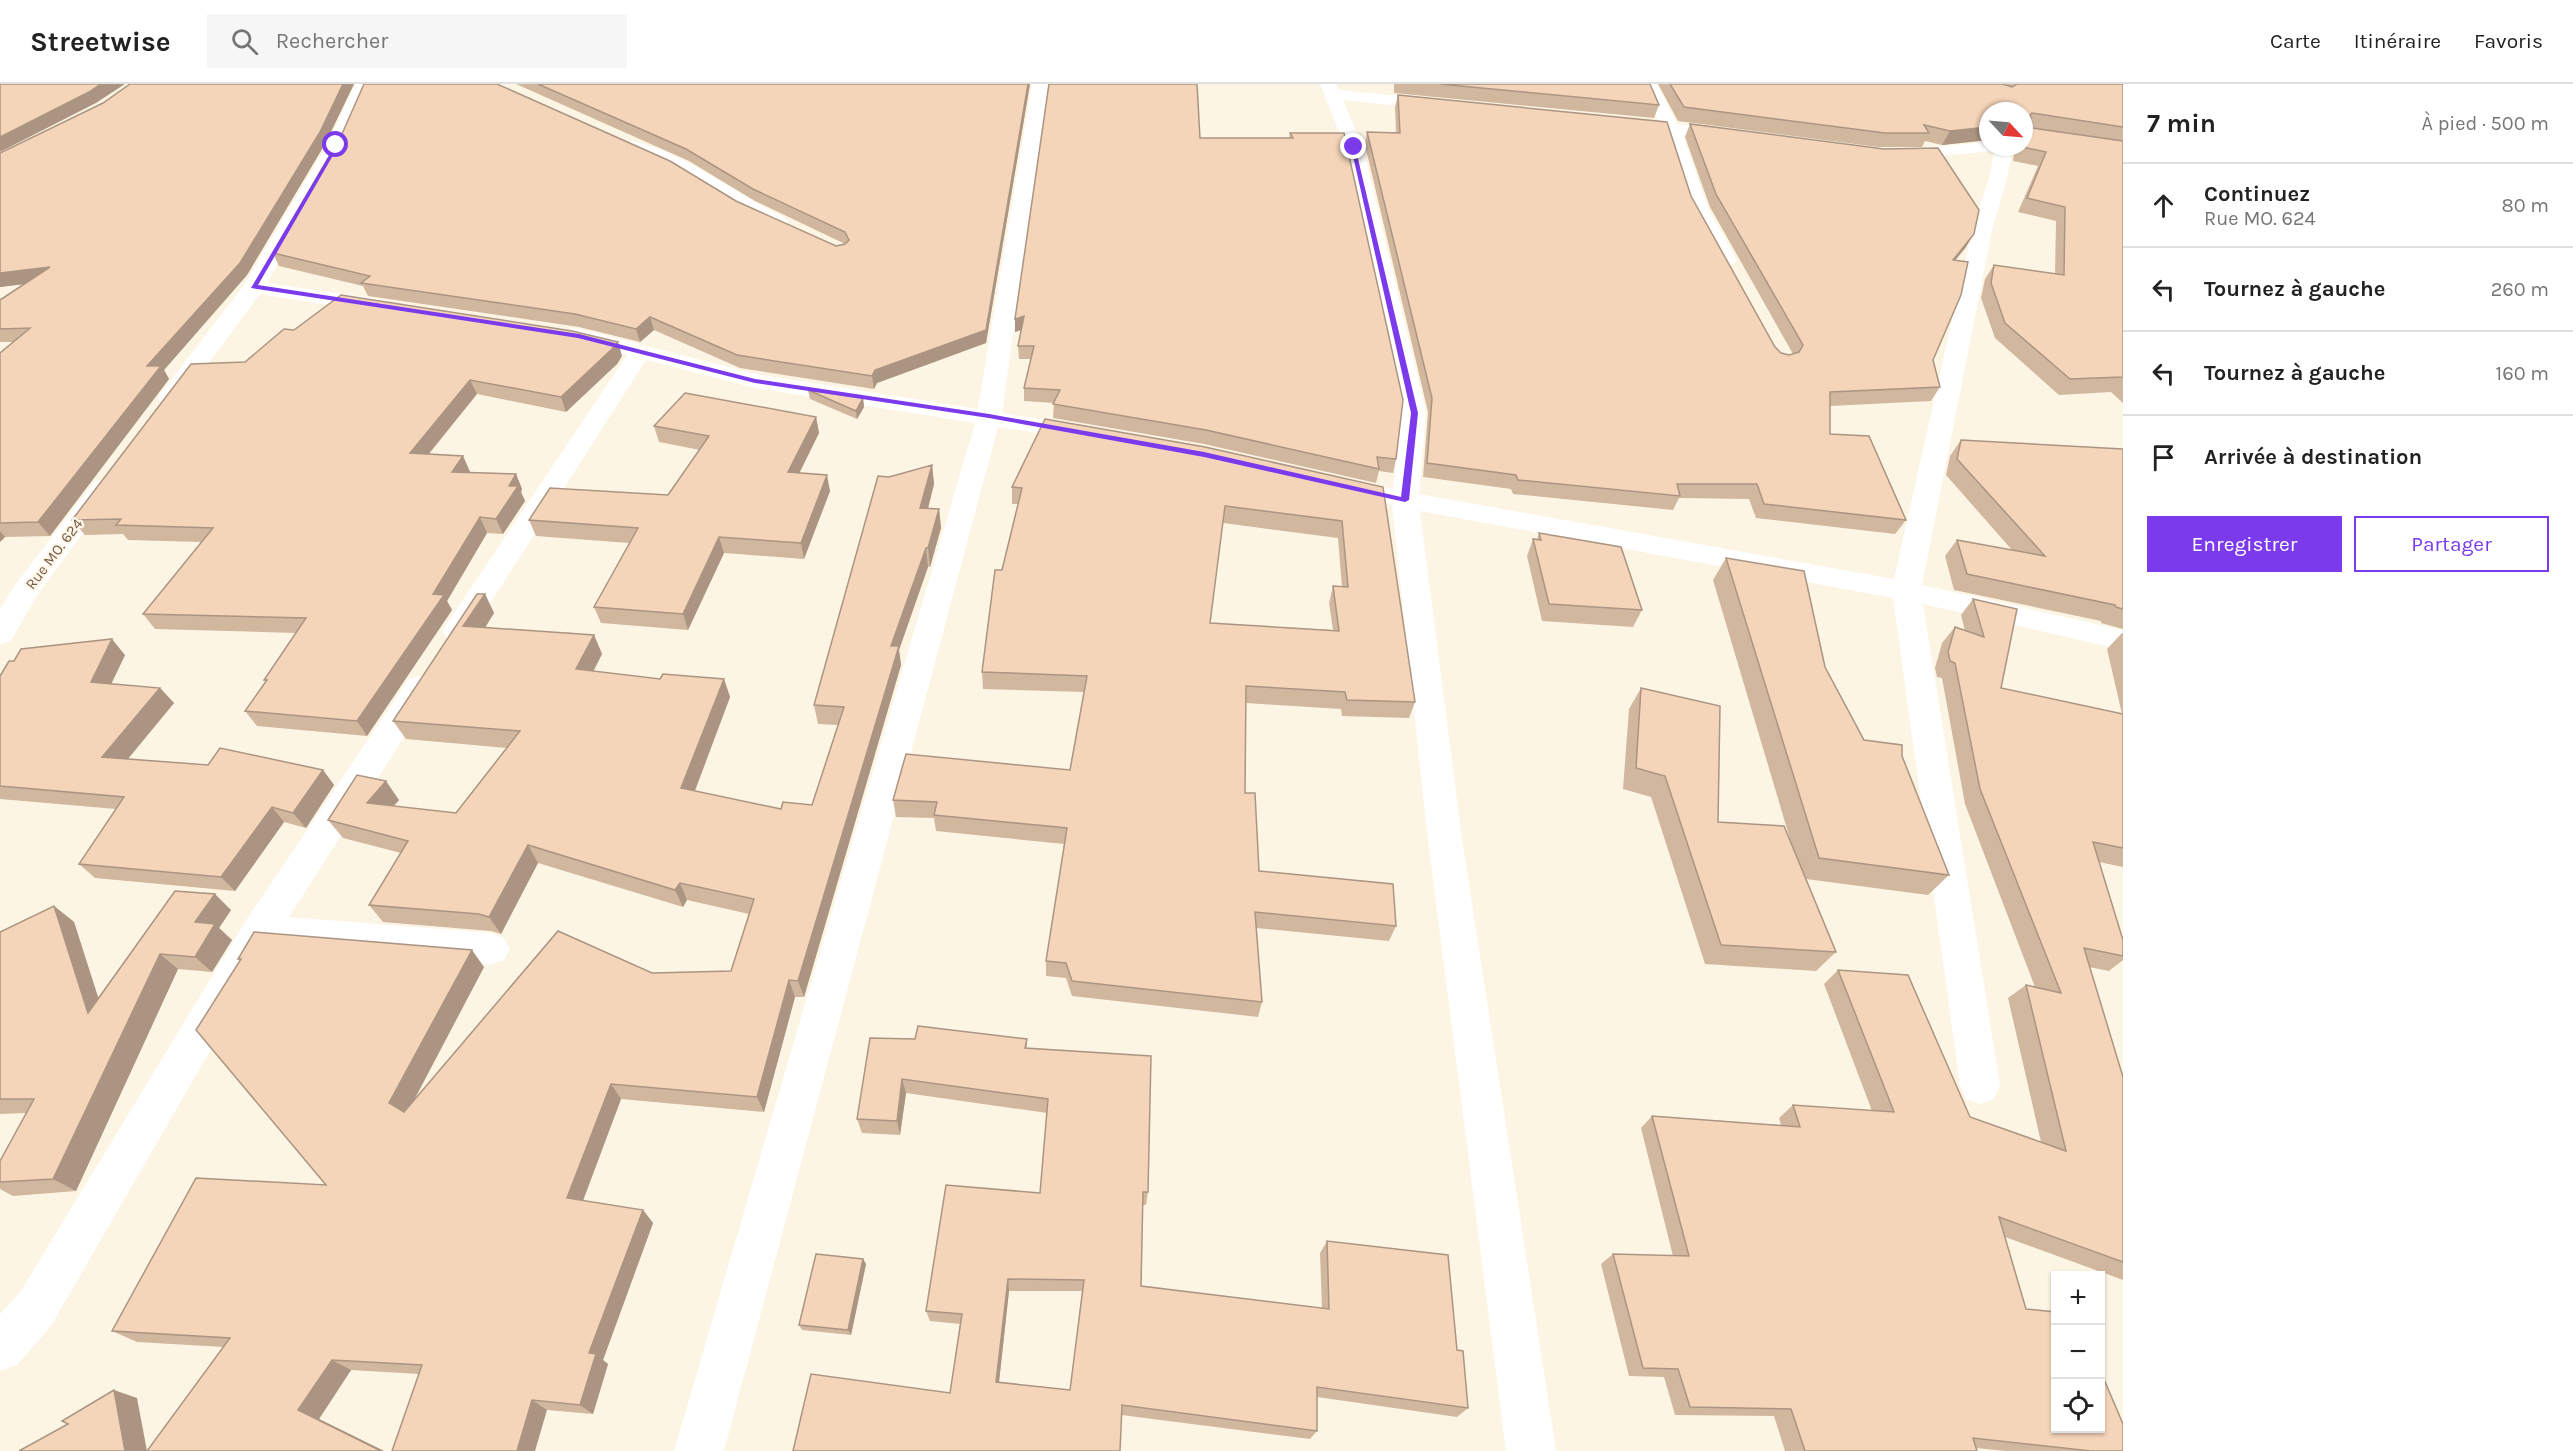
<!DOCTYPE html>
<html lang="fr">
<head>
<meta charset="utf-8">
<style>
	body { margin:0; font-family:Karla,sans-serif; background:#f6f6f6; color:#222 }
	.controls { position:absolute; right:18px; bottom:18px; display:grid; overflow:hidden; border-radius:0px; box-shadow:0 2px 4px #0004 }
	.controls button { width:54px; height:54px; display:grid; place-items:center; padding:0; border:0; border-bottom:2px solid #e0e0e0; background:#fff; color:#222; font:30px sans-serif }
	.compass { position:absolute; left:1979px; top:18px; width:54px; height:54px; border-radius:50%; background:#fff; box-shadow:0 2px 4px #0004; rotate:116deg }
	.stop { position:absolute; width:18px; height:18px; margin:-14px; border:4px solid #7c3aed; border-radius:50%; background:#fff }
	.stop.end { background:#7c3aed; border-color:#fff; box-shadow:0 2px 6px #0008 }
	.list { margin:0; padding:0; list-style:none }
	h2 { display:flex; justify-content:space-between; align-items:center; height:78px; margin:0; padding:0 24px; font-size:26px }
	h2 small { font-size:20px; font-weight:400; color:#767676 }
	.list li { display:grid; grid-template-columns:39px 1fr auto; gap:18px; align-items:center; box-sizing:border-box; height:84px; padding:0 24px; border-top:2px solid #e0e0e0 }
	.list b { display:block; font-size:22px; white-space:nowrap }
	.list p { margin:0; font-size:20px; white-space:nowrap; color:#767676 }
	.list em { font-size:20px; font-style:normal; color:#767676 }
	.actions { display:flex; gap:12px; padding:18px 24px }
	.actions a { flex:1; padding:14px 0; border:2px solid #7c3aed; border-radius:0px; text-align:center; font-size:21px; color:#7c3aed }
	.actions .main { background:#7c3aed; color:#fff }
	.icon { flex:none; width:33px; height:33px; fill:none; stroke:currentColor; stroke-width:2; stroke-linecap:round; stroke-linejoin:round }
	.map { position:relative; flex:none; width:2123px; height:1367px; overflow:hidden }
	header { display:flex; align-items:center; gap:36px; box-sizing:border-box; height:84px; padding:0 30px; background:#fff; border-bottom:2px solid #e0e0e0 }
	header strong { font-size:28px }
	nav { display:flex; gap:33px; margin-inline-start:auto; font-size:21px }
	.search { width:420px; height:54px; background:#f6f6f6; display:flex; align-items:center; gap:15px; box-sizing:border-box; padding:0 21px; border-radius:0px; color:#767676; font-size:22px }
	main { display:flex }
	aside { flex:1; background:#fff }
	.map>svg:first-child { display:block }
	.lines { fill:none; stroke-linecap:round; stroke-linejoin:round }
	.minor { fill:#fff; fill-rule:evenodd }
	.wall { fill:#d2b79f; fill-rule:evenodd }
	.shaded-wall { fill:#ab9582 }
	.building { fill:#f4d5b9; stroke:#ab9582; stroke-width:1.5; fill-rule:evenodd }
	.route { fill:#7c3aed }
	.labels { text-anchor:middle; dominant-baseline:central; stroke-width:4.5; stroke-linejoin:round; paint-order:stroke }
	.far-street-label { font-size:15px; fill:#775c47; stroke:#fff8ea }
</style>
</head>
<body>
<header>
<strong>Streetwise</strong>
<div class="search"><svg class="icon" aria-label="search" viewBox="0 0 24 24"><circle cx="10" cy="10" r="6"/><path d="M15 15l6 6"/></svg>Rechercher</div>
<nav><a>Carte</a><a>Itinéraire</a><a>Favoris</a></nav>
</header>
<main>
<div class="map">
<svg width="2123" height="1367" viewBox="0 0 2123 1367">
	<rect width="100%" height="100%" fill="#fdf5e3"/>
	<g class="lines">
		<g class="minor">
			<path d="M355,0H371L345,61L267,199L379,215L387,217L390,222L387,227L379,229L260,210L179,319L170,321L161,319L158,314L161,309L244,201L327,61Z"/>
			<path d="M1032,0H1048L1002,329L1084,342L1093,344L1096,349L1093,354L1084,356L998,343L724,1367H674L975,339L755,304L646,276L468,554L457,557L446,554L442,547L627,271L568,256L565,251L568,246L576,244L756,290L978,325Z"/>
			<path d="M1320,0H1336L1339,6L1441,16L1447,17L1450,21L1447,25L1441,26L1343,16L1363,63L1426,329L1419,410L1894,495L1973,142L1989,95L1994,67L1898,76L1892,75L1889,71L1892,67L1898,66L1988,58V63H2013L2007,95L1993,142L1922,501L2123,546V566L1923,520L2000,1001L1994,1015L1980,1020L1966,1015L1960,1001L1893,514L1420,427L1461,748L1556,1367H1506L1427,748L1392,421L1332,407L1328,401L1332,395L1341,393L1393,405L1402,329L1345,63Z"/>
			<path d="M1641,0H1657L1677,40L1733,46L1739,47L1742,51L1739,55L1733,56L1683,51L1708,124L1737,176L1734,180L1727,182L1720,180L1688,124L1664,49L1623,44L1617,43L1614,39L1617,35L1623,34L1659,38Z"/>
			<path d="M633,57C688,70 735,110 785,134L788,138L785,142C761,148 698,99 674,87C659,79 642,73 627,66L624,62L627,58Z"/>
			<path d="M103,396L112,398L116,404L36,513L11,557L0,560V525L15,501L94,398Z"/>
			<path d="M420,592L431,595L436,603L289,833L491,849L504,854L510,865L504,876L491,881L270,863L51,1242L17,1281L0,1287V1230L19,1210L247,835L409,595Z"/>
		</g>
	</g>
	<g class="wall">
		<path d="M130,0H354L325,60L247,191L164,286L169,295L50,452L5,453L0,458V269L13,258H0V216L24,200L0,203V69L103,19Z"/>
		<path d="M516,0H1030L986,259L877,299L874,305L740,284L654,246L640,258L579,243L368,212L363,202L279,182L273,169L342,50L736,117L836,162L845,160L755,117L689,77Z"/>
		<path d="M1394,0H1650L1659,21L1654,34L1394,9Z"/>
		<path d="M1658,0H2123V319L2111,308L2059,311L1995,254L1981,214L1985,195L1994,181L2055,190L2056,137L2018,128L2038,82L2013,77L2015,63H2024V27H1988V56L1942,61L1925,57L1922,63H1878L1678,37Z"/>
		<path d="M1398,11L1691,112L1775,263L1781,269L1789,271L1793,270L1710,123L1685,53L1690,40L1966,163L1955,176L1933,276L1940,303L1931,317L1830,322V350L1906,436L1895,450L1756,434L1749,415L1679,414L1673,426L1513,410L1511,405L1423,393L1428,328L1365,61L1367,48L1396,49L1395,23Z"/>
		<path d="M1290,49L1396,375L1393,389L1379,387L1376,399L1204,360L1053,334L1054,319L1024,317V304L1031,275H1019L1018,262L1021,246L1015,248L1200,54H1289Z"/>
		<path d="M622,272L617,280L566,328L477,310L429,370L463,372L470,388L516,390L522,405L521,408L525,417L503,450L487,449L447,517L452,526L367,652L257,642L245,627L266,598L264,596L296,549L155,545L143,530L201,458L128,456L123,450L85,451L72,436L191,280Z"/>
		<path d="M808,306L863,314L864,323L857,335L810,315Z"/>
		<path d="M816,333L819,349L799,389L830,407L804,475L724,469L688,546L601,539L594,523L629,459L536,452L529,436L668,411L700,366L659,358L654,342Z"/>
		<path d="M1961,356L2123,365V545L2101,539V537L1954,506L1945,472L1957,456L2012,466L1946,391L1950,372Z"/>
		<path d="M932,381L934,400L928,425H939L941,444L930,483H928L899,566L901,581L804,913H795L764,1028L621,1015L583,1117L643,1126L653,1139L603,1276L608,1280L593,1330L547,1326L419,1290L351,1286L319,1335L384,1367H147L224,1263L137,1258L112,1247L326,1101L240,877L238,875L484,883L413,1018L652,889L731,887L749,830L687,816L683,823L538,779L501,850L491,847L383,838L369,821L401,769L343,754L328,736L399,716L393,722L456,729L507,664L406,655L393,637L485,510L494,529L485,544L594,551L602,570L593,587L660,595H724L730,613L695,707L781,725L812,721L838,641L818,640L814,621L889,393Z"/>
		<path d="M1012,403H1383L1415,618L1409,634L1342,632L1341,625L1246,619L1245,709L1259,787L1396,842L1389,857L1256,844L1262,918L1258,933L1072,912L1066,894L1046,892V877L1064,760L936,747L934,734L896,733L893,716L1070,686L1084,608L983,605L982,588L1002,486L1018,420H1012ZM1223,439L1338,454L1342,503L1333,502L1329,519L1333,546L1210,539Z"/>
		<path d="M1539,449L1642,526L1633,543L1542,537L1527,472L1533,455H1537Z"/>
		<path d="M1726,474L1825,583L1864,656L1902,672L1949,791L1928,811L1806,795L1836,868L1816,887L1705,880L1651,713L1623,705L1629,625L1641,604L1718,738L1790,755L1713,496Z"/>
		<path d="M1973,515L2001,604L2122,630L2107,565L2122,549H2123V783L2099,778L2123,856V876L2109,887L2089,883L2123,993V1196L2005,1153L2026,1225L2123,1367H2005L1976,1364L1977,1367H1785L1774,1332L1675,1331L1664,1293L1629,1292L1601,1180L1613,1170L1673,1172L1641,1044L1652,1032L1781,1041L1779,1034L1793,1021L1872,1027L1824,900L1838,886L1970,1033L2041,1058L2008,914L2026,901L2035,903L1965,720L1942,594L1937,593L1935,584L1942,559L1955,543L1965,547L1961,531Z"/>
		<path d="M125,571L111,600L160,604L174,619L128,675L208,681L323,686L334,701L306,744L284,738L235,807L95,794L79,780L116,725L0,715V592Z"/>
		<path d="M175,807L231,826L219,844L232,856L212,888L178,885L76,1107L13,1112L0,1105V1077L26,1029L0,1030V848L54,822L74,838L98,914Z"/>
		<path d="M915,955H1027V964L1148,1108L1146,1121H1142L1141,1202L1322,1224L1320,1169L1327,1157L1457,1266L1468,1324L1457,1333L1317,1313V1347L1310,1355L950,1309L960,1240L930,1237L926,1227L1040,1109L1047,1029L906,1009L900,1051L862,1049L857,1035ZM1009,1207H1082L1070,1306L999,1298Z"/>
		<path d="M863,1175L866,1180L851,1251L802,1246L799,1241Z"/>
	</g>
	<g class="shaded-wall">
		<path d="M101,0H125L96,19L0,68V53Z"/>
		<path d="M343,0H354L325,60L247,191L164,286L169,295L50,452L38,438Z"/>
		<path d="M1028,0H1030L986,259L877,299L874,305L872,292Z"/>
		<path d="M1988,43V56L1942,61L1950,47Z"/>
		<path d="M1974,150L1966,163L1945,189L1953,176Z"/>
		<path d="M50,183L59,196L0,203V189Z"/>
		<path d="M1024,232V245L1015,248V235Z"/>
		<path d="M650,233L654,246L640,258L636,245Z"/>
		<path d="M618,258L622,272L617,280L566,328L561,313Z"/>
		<path d="M470,296L477,310L417,384L410,369Z"/>
		<path d="M863,314L864,323L857,335L856,327Z"/>
		<path d="M816,333L819,349L792,404L788,388Z"/>
		<path d="M463,372L470,388L459,403L452,388Z"/>
		<path d="M932,381L934,400L923,443L920,424Z"/>
		<path d="M516,390L522,405L521,408L525,417L503,450L496,435L509,402Z"/>
		<path d="M827,391L830,407L804,475L801,459Z"/>
		<path d="M939,425L941,444L930,483L928,464Z"/>
		<path d="M480,433L487,449L447,517L452,526L367,652L357,637Z"/>
		<path d="M0,447L5,453L0,458Z"/>
		<path d="M719,453L724,469L688,546L683,530Z"/>
		<path d="M926,464L928,483L899,566L901,581L804,913L798,897L891,562Z"/>
		<path d="M485,510L494,529L474,561L463,542Z"/>
		<path d="M594,551L602,570L585,604L576,585Z"/>
		<path d="M112,555L125,571L105,613L91,598Z"/>
		<path d="M724,595L730,613L689,722L681,704Z"/>
		<path d="M160,604L174,619L117,688L102,673Z"/>
		<path d="M323,686L334,701L306,744L293,729Z"/>
		<path d="M386,697L399,716L381,737L367,719Z"/>
		<path d="M272,723L284,738L235,807L221,793Z"/>
		<path d="M528,761L538,779L501,850L489,833Z"/>
		<path d="M680,799L687,816L683,823L675,806Z"/>
		<path d="M215,810L231,826L219,844L232,856L212,888L195,873V838Z"/>
		<path d="M54,822L74,838L108,944L88,929Z"/>
		<path d="M472,866L484,883L405,1033L389,1019Z"/>
		<path d="M160,870L178,885L76,1107L53,1095Z"/>
		<path d="M789,896L795,913L764,1028L757,1013Z"/>
		<path d="M902,995L906,1009L900,1051L897,1037Z"/>
		<path d="M611,1000L621,1015L579,1127L567,1114Z"/>
		<path d="M643,1126L653,1139L603,1276L608,1280L593,1330L580,1321L589,1269Z"/>
		<path d="M863,1175L866,1180L851,1251L848,1246Z"/>
		<path d="M1008,1195L1009,1207L998,1307L996,1298Z"/>
		<path d="M332,1276L351,1286L319,1335L384,1367H381L298,1326Z"/>
		<path d="M114,1306L137,1314L147,1367H125Z"/>
		<path d="M532,1316L547,1326L535,1367H517Z"/>
	</g>
	<g class="building">
		<path d="M0,0H101L89,8L0,53Z"/>
		<path d="M130,0H343L320,48L240,179L147,282H161L38,438L0,439V269L30,244L0,245V216L50,183L0,189V69L103,19Z"/>
		<path d="M364,0H497L670,77L736,117L836,162L845,160L849,156L845,148L753,105L686,65L538,0H1028L986,246L875,286L872,292L737,271L650,233L636,245L575,230L361,199L370,192L273,169L342,50Z"/>
		<path d="M1049,0H1197L1200,54H1293L1290,49H1344L1403,316L1396,375L1377,373L1379,385L1206,346L1053,320L1060,306L1024,304L1034,262H1018L1024,232L1015,235Z"/>
		<path d="M1440,0H1650L1659,21Z"/>
		<path d="M1670,0H2002L2012,3L2017,0H2123V43L2032,29L2030,31L2032,44L2123,57V293L2070,295L2005,239L1991,199L1994,181L2064,191L2065,123L2027,114L2046,68L2022,63H2024V27H1988V43L1950,47L1924,41L1929,49H1885L1684,23Z"/>
		<path d="M1398,11L1667,38L1691,112L1775,263L1781,269L1789,271L1799,268L1803,261L1716,110L1690,40L1884,65L1938,64L1979,126L1974,150L1953,176L1968,178L1961,211L1933,276L1940,303L1830,308V350L1869,352L1906,436L1764,420L1757,400H1677L1680,412L1518,396L1516,391L1427,379L1432,314L1367,48L1400,49Z"/>
		<path d="M341,211L572,247L618,258L612,265L561,313L470,296L410,369L463,372L452,388L516,390L509,402H518L496,435L480,433L433,510L444,511L357,637L245,627L267,596H264L306,534L143,530L213,444L116,441L121,435L72,436L191,280L245,278L284,245L294,246Z"/>
		<path d="M808,306L863,314L856,327Z"/>
		<path d="M685,309L816,333L788,388L827,391L801,459L719,453L683,530L594,523L638,444L529,436L550,404L668,411L709,352L654,342Z"/>
		<path d="M1045,335L1205,363L1383,403L1415,618L1347,616L1345,608L1246,602L1245,709H1255L1259,787L1393,800L1396,842L1255,828L1262,918L1072,897L1066,879L1046,877L1067,744L934,731L937,718L893,716L906,670L1070,686L1087,592L982,588L995,486H1002L1022,404L1012,403ZM1225,422L1342,437L1348,503L1333,502L1339,547L1210,539Z"/>
		<path d="M1961,356L2123,365V525L2116,523L2115,521L1967,490L1957,456L2045,472L1957,375Z"/>
		<path d="M932,381L920,424L939,425L928,464H926L891,562H899L798,897L789,896L757,1013L611,1000L567,1114L643,1126L589,1269L596,1270L580,1321L532,1316L517,1367H392L422,1281L332,1276L298,1326L381,1367H147L230,1254L112,1247L196,1094L326,1101L196,946L241,875H238L254,848L472,866L389,1019L404,1028L558,847L652,889L731,887L754,815L680,799L675,806L528,761L489,833L479,830L369,821L408,757L328,736L357,691L386,697L367,719L456,729L520,647L393,637L477,510H485L463,542L594,551L576,585L660,595L663,590L724,595L681,704L781,725L783,718L812,721L844,623L814,621L878,392L889,393Z"/>
		<path d="M1539,449L1621,463L1642,526L1549,520L1533,455L1541,456Z"/>
		<path d="M1726,474L1804,487L1825,583L1864,656L1902,661V672L1949,791L1819,774Z"/>
		<path d="M1973,515L2017,525L2001,604L2123,630V764L2093,758L2123,856V872L2084,864L2123,993V1178L1999,1133L2026,1225L2055,1228V1344H2100V1286L2123,1340V1367H2091L1973,1354L1977,1367H1805L1791,1325L1690,1323L1678,1285L1643,1284L1613,1170L1689,1172L1652,1032L1800,1043L1793,1021L1894,1028L1838,886L1908,891L1970,1033L2066,1067L2026,901L2061,909L1980,705L1955,579L1950,577L1948,568L1955,543L1984,553Z"/>
		<path d="M112,555L91,598L160,604L102,673L208,681L220,664L323,686L293,729L272,723L221,793L79,780L124,713L0,702V592L9,577H14L21,565Z"/>
		<path d="M1641,604L1720,622L1718,738L1784,742L1836,868L1721,861L1665,692L1636,684Z"/>
		<path d="M175,807L215,810L195,838L215,840L195,873L160,870L53,1095L0,1098V1077L34,1015H0V848L54,822L88,929Z"/>
		<path d="M918,942L1027,955L1025,964L1151,972L1148,1108H1143L1141,1202L1329,1225L1327,1157L1448,1171L1457,1266L1463,1267L1468,1324L1317,1303V1347L1122,1321L1120,1367H793L811,1290L950,1309L962,1230L926,1227L946,1101L1040,1109L1048,1015L902,995L897,1037L857,1035L870,954L915,955ZM1008,1195L1084,1196L1070,1306L996,1298Z"/>
		<path d="M816,1170L863,1175L848,1246L799,1241Z"/>
		<path d="M114,1306L125,1367H19L68,1340L62,1337Z"/>
	</g>
	<path class="route" d="M336,60L339,61L258,201L579,250L755,295L989,330L1204,368L1401,413L1411,329L1351,63L1355,62L1418,329L1409,416L1405,418L1204,373L989,334L755,299L578,254L251,204Z"/>
	<g class="labels">
		<g class="far-street-label">
			<text transform="translate(54 470) rotate(-53)">Rue MO. 624</text>
		</g>
	</g>
</svg>
<div class="controls">
<button>+</button>
<button>−</button>
<button><svg class="icon" aria-label="locate" viewBox="0 0 24 24"><circle cx="12" cy="12" r="6"/><path d="M12 2v4M12 18v4M2 12h4M18 12h4"/></svg></button>
</div>
<svg class="compass" viewBox="-18 -18 36 36"><path d="M0-13l5 13h-10z" fill="#e53935"/><path d="M0 13l5-13h-10z" fill="#767676"/></svg>
<div class="stop" style="left:336px;top:61px"></div>
<div class="stop end" style="left:1354px;top:63px"></div>
</div>
<aside>
<h2>7 min<small>À pied · 500 m</small></h2>
<ul class="list">
<li><svg class="icon" aria-label="ahead" viewBox="0 0 24 24"><path d="M12 20V5M6 11l6-6 6 6"/></svg><div><b>Continuez</b><p>Rue MO. 624</p></div><em>80 m</em></li>
<li><svg class="icon" aria-label="left" viewBox="0 0 24 24"><path d="M17 20v-9H6M10 6l-5 5 5 5"/></svg><div><b>Tournez à gauche</b></div><em>260 m</em></li>
<li><svg class="icon" aria-label="left" viewBox="0 0 24 24"><path d="M17 20v-9H6M10 6l-5 5 5 5"/></svg><div><b>Tournez à gauche</b></div><em>160 m</em></li>
<li><svg class="icon" aria-label="arrive" viewBox="0 0 24 24"><path d="M6 21V4h12l-3 4 3 4H6"/></svg><div><b>Arrivée à destination</b></div></li>
</ul>
<div class="actions"><a class="main">Enregistrer</a><a>Partager</a></div>
</aside>
</main>
</body>
</html>
